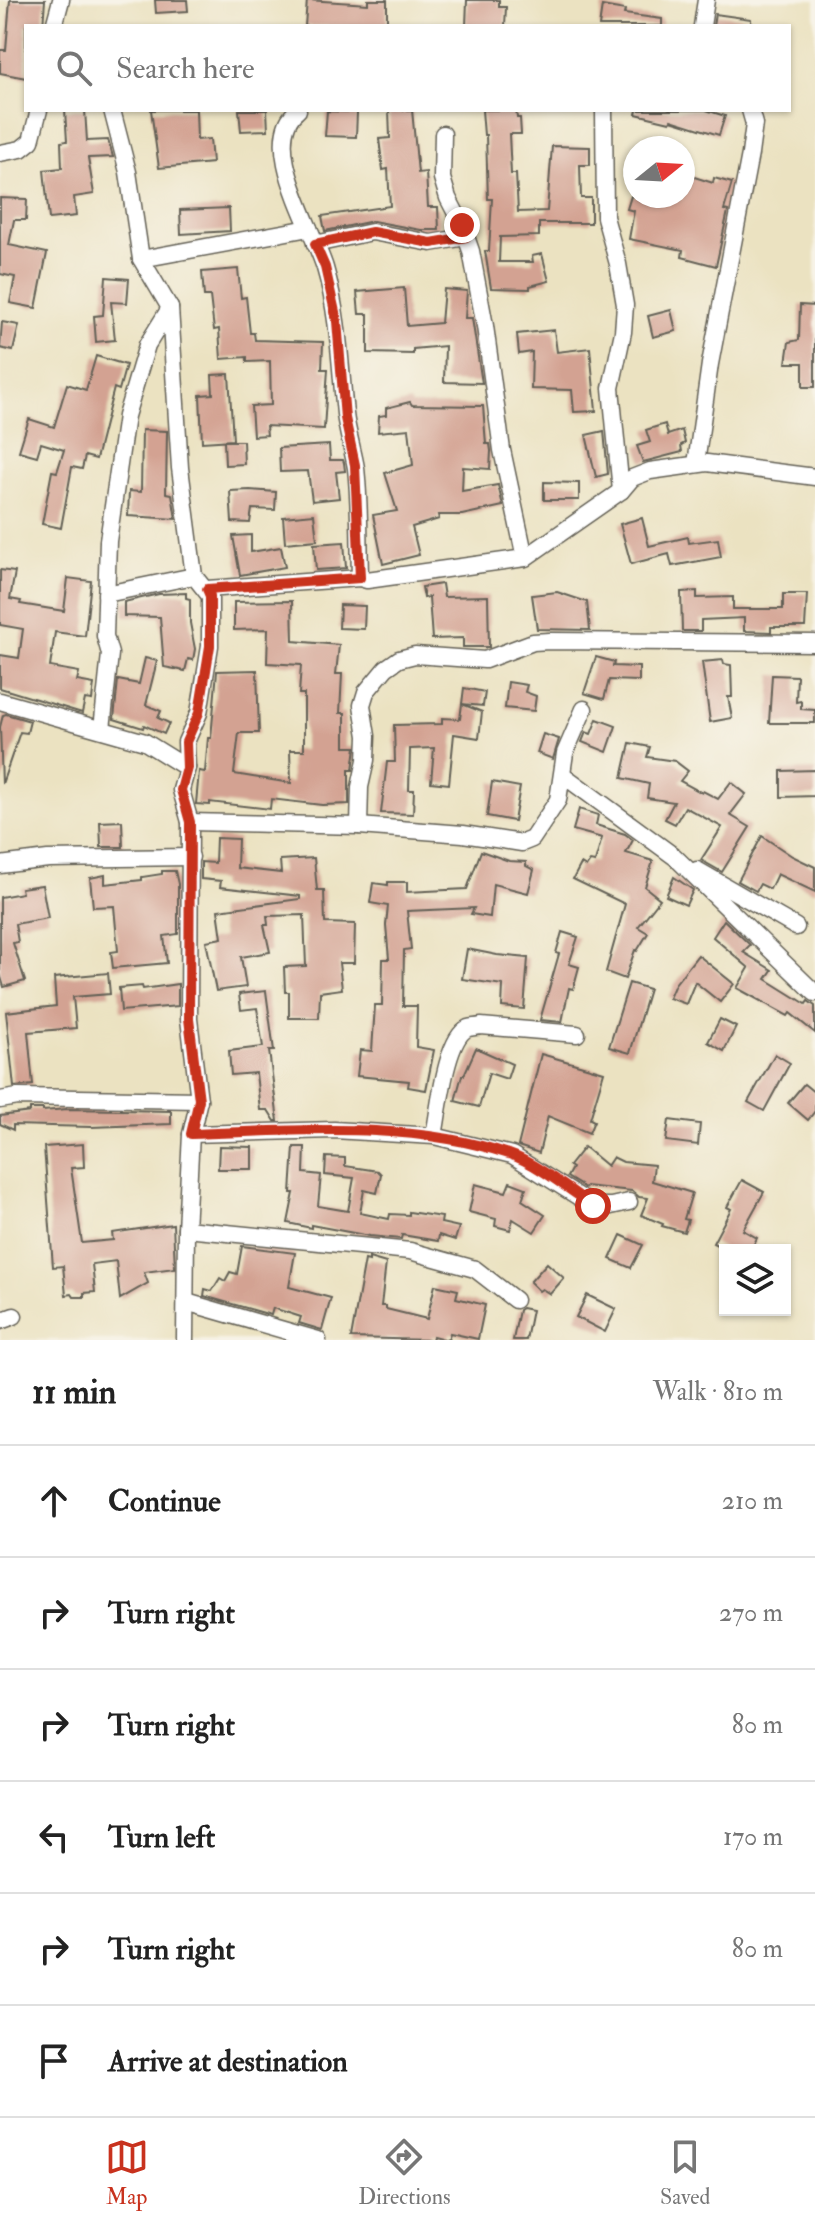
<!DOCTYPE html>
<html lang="en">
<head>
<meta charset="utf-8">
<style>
	body { margin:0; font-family:"IM FELL Double Pica",serif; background:#f6f6f6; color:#222 }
	.controls { position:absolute; right:24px; bottom:24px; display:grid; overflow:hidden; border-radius:0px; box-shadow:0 2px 6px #0004 }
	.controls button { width:72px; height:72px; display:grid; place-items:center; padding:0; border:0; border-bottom:2px solid #e0e0e0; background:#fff; color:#222; font:40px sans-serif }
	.compass { position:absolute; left:623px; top:136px; width:72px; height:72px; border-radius:50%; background:#fff; box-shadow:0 2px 6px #0004; rotate:72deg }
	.stop { position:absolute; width:24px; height:24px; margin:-18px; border:6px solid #c8321e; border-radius:50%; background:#fff }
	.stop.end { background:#c8321e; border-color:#fff; box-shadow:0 2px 8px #0008 }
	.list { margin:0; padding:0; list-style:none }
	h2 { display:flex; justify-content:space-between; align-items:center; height:104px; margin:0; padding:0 32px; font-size:34px }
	h2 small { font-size:26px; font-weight:400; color:#767676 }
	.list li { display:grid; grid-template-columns:52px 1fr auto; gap:24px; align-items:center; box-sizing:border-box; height:112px; padding:0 32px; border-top:2px solid #e0e0e0 }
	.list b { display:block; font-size:30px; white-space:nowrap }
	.list em { font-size:26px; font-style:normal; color:#767676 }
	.icon { flex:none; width:44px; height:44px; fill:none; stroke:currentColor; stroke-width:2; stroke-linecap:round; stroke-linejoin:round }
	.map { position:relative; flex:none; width:815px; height:1340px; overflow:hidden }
	.search { position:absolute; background:#fff; box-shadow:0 2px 6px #0004; left:24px; right:24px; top:24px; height:88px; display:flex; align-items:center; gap:20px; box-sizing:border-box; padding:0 28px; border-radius:0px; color:#767676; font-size:30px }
	.sheet { height:776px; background:#fff }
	nav { display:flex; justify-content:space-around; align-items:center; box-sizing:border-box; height:112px; border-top:2px solid #e0e0e0; background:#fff; font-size:22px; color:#767676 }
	nav a { display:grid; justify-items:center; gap:4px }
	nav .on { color:#c8321e }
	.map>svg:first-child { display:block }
	.building { fill:#d3a292 }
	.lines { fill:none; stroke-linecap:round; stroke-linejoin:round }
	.minor-casing { stroke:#646156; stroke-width:19 }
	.minor { stroke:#fff; stroke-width:16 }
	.route { stroke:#c8321e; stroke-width:10 }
</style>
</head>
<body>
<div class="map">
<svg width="815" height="1340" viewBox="0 0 815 1340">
	<rect width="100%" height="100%" fill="#f7f3e8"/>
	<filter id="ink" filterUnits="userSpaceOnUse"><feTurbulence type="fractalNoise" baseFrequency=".0125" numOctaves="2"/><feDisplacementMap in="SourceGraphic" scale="16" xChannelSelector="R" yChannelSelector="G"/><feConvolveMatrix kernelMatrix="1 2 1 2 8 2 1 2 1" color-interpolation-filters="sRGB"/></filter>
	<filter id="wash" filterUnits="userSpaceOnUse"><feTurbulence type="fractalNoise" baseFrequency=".006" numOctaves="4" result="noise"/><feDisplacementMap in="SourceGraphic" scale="32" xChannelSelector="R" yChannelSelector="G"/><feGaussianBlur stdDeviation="1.8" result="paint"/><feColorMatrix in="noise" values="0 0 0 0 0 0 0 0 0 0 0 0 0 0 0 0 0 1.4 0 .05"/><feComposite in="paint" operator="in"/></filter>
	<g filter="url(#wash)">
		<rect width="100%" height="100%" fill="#ebe2c1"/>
		<g id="blocks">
			<g class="building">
				<path d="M10,0H45L43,26H26V78L0,73V50H6Z"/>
				<path d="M155,0H187L188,11L156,13Z"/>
				<path d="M307,0L368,4V0H387V26H305Z"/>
				<path d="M467,0H499V7H506L505,26H466Z"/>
				<path d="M602,6L625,10L624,14L662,19V26H599Z"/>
				<path d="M715,14L751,19V26H713Z"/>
				<path d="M65,110H85L87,141L108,140L113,157L88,158L94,194L74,197L76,216L49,219L44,170L62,168L61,142L67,141Z"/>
				<path d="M151,110H196L197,140L210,139L212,163L159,168Z"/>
				<path d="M239,110H267L268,130L241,131Z"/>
				<path d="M389,110H412L418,173L426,172L428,207H438L439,230H421L373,221L325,231L322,216L390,206L388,169L383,170L379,139L390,138Z"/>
				<path d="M482,110H516L517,118H520L521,134H509L511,174H516L518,212L547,211L552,146L590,147V165H580L581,198H591V223H539V236L500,237L499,262H533L532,256L542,254L549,281L530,286V289L491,288L485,251H489L492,199H488L486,135H484Z"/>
				<path d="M637,110H706L725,116L719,135L671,120L670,122L636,114Z"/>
				<path d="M327,111L357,112L356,137L325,136Z"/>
				<path d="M688,175L713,183L714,178L732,183L724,210L728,211L716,266L682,257L683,250L629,239L634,211L627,209L631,196H670L681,199Z"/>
				<path d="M0,198L27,199L26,220H14L9,245L47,253L36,308L10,303L15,277L0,274Z"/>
				<path d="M229,208L230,231L181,234L180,210Z"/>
				<path d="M238,269L241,298L246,297L250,333H254L255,340L323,342L322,369H328L324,429L266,426L267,435L253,436L251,406L271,405L270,361L247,362V357L221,359L219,329L214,330L210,296H204L202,272Z"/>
				<path d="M106,277L129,279L127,303L111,302L115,340L96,342L94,316L103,315Z"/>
				<path d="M404,288L407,326L441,323L444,289L467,291L465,318H472L482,383L444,382L445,346L413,349V354L368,353V314H359L357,292Z"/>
				<path d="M800,305L815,306V387H803V363H786L789,342L799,340Z"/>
				<path d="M671,310L676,331L653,337L648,316Z"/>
				<path d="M2,322L19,325L13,351L0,348Z"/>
				<path d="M554,330L557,352L590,348L596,411L574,412L572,390L531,389L532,352L519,354L517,334Z"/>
				<path d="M96,356L126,365L119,390L114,388L96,459L85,456L82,469L72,467L61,528L42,524L52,471L57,472L64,450L41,443L37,456L19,451L29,419L54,427L67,384L86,390Z"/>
				<path d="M229,374L233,440L202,442L200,395L213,394L212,375Z"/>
				<path d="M410,402L412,405L483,406L486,444H490L491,451L490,469L463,467L462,491L498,485L503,506L462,515H438L439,519L412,527L419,555L383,564L373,515L397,511L385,473L413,465L409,429L378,432L379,416L386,415V408Z"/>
				<path d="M665,424L668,435L682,430L685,443L681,445L682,452L643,462L637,446L650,442L646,430Z"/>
				<path d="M142,430L167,431L166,493L172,494L176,519L128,516L129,491L141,492Z"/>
				<path d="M604,431L608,474L596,477L586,435Z"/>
				<path d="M224,441H243L244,464L225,465Z"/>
				<path d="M329,445L330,460H343L344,463L345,471L336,472L339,498L312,501L308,471L280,472L279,448Z"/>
				<path d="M544,482L579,483V500H544Z"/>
				<path d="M250,490L276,492L275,510L252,509L250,523L232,522L230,491Z"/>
				<path d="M314,514L317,540L285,543L283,517Z"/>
				<path d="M642,518L649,546L688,537L689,543L718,539L721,557L672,566L669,554L631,564L620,524Z"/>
				<path d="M251,535V552L281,547L285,567L240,575L233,536Z"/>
				<path d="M344,542L346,568L316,570L314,544Z"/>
				<path d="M0,570L15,572L10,599L21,601L20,604L64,611L68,578L91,581L85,636L55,632L50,667L79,672L77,681L94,684L92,700L85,699L82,713L0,688V655L19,658L23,629L0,625Z"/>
				<path d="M442,584L444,597L488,596L489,647H463V638L432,639L429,597L424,598L422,587Z"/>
				<path d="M697,591V598L733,597V609H783V594H807L805,627H771V632L744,631V618L701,620V631H682L681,592Z"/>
				<path d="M557,592L587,602L590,630L537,629L532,595Z"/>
				<path d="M186,593V598L190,599V623L195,649L193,660L188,659L185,671L164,667L160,617L124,616V602L159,594Z"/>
				<path d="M292,601L293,641L339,645L336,674H342L340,713H345V747H356L353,770H349V804L322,805L271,799L270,809L210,802V805L196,804L199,771L205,772L208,738H211L217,671L257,670L259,733H239L234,774L291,783L290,750H304V694H299L301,665L267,663L268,629L234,630V602Z"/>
				<path d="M340,605L365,606L364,629L339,628Z"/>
				<path d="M596,657L614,662L613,666L639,667V681L609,680L604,699L584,693Z"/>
				<path d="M145,658L157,661L146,705L161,711L158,718L169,723L164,734L144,725L143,728L114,719L118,680L139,684Z"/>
				<path d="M723,660L724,664L731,665L732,697H728L732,718L710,722L702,662Z"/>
				<path d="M772,675L797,676L796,702L801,701V709L815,710V723H769Z"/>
				<path d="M508,682L527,685L525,692L536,696L534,711L505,708Z"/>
				<path d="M464,688L485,692L483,706L462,704Z"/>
				<path d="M462,704L482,712L479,738L454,734L449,784L431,782L434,748L410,749L409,790H414L413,814L381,813L387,762H395L394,725L442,724V718L460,719Z"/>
				<path d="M6,714L30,721L27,733L20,732L2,784L0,727L3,715Z"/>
				<path d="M597,719L616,726L607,752L582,742L586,732L591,734Z"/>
				<path d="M543,734L559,739L553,759L537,753Z"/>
				<path d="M630,743L650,747L647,757L675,761L688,771L680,781L702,793L703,791L718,799L731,782L746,794L730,815L750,827L722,872L701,860L722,827L685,807L675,824L665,819L674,802L647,798L649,784L622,778Z"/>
				<path d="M815,770V796L781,797V771Z"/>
				<path d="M492,782L520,787L514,821L487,816Z"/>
				<path d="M579,809L598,815L596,825L625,834L633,840L626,853L653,861L645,887L660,899L638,927L648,933L637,951L635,950L625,979L606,972L625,904L573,879L581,864L586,867L590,861L595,862L602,838L573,830Z"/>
				<path d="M122,821L123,847H101L100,822Z"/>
				<path d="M762,836L792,856L815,867V892L777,874L770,889L760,884L756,891L738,881Z"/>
				<path d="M216,838L238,839L237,868L281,873L280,860L314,858L317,890H324L325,923L355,924L354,963H339L342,989L320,992L319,1018H289V992H285L284,967L306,966L304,915L267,916L268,925H264L270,952L241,957L246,987L216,991L206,941L222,938L218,910L300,899V896L220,887L221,881L201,879V862L215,863Z"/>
				<path d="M481,851L509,861L526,862V866L534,870L528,893L493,884L490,917L471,914L474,908L407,911L411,949L404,950L403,1006H417L416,1047L434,1050L426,1090L408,1087L409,1081L357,1076L360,1050L372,1051L375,1005H382L383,959H389L386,925L388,906L370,903L373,883L388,885V882H407V892L467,889Z"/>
				<path d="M162,871H175L178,884V934L164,936L167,963L113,968L111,952L118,951L114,906L93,907L90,878L105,875V884L142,880V877L162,874Z"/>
				<path d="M674,877L693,890L686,905L666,896Z"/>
				<path d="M42,885L48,918L15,924L18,942L13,943L25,981L4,987L0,974V897L22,893L21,888Z"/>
				<path d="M724,920L750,945L743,952L772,970L766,979L806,1004L808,1001L815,1006V1033L790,1013L788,1016L737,988L749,968L713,937Z"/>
				<path d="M562,932L578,937L569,964L579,967L573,989L569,988L562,1022L540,1020L559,954L556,953Z"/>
				<path d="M467,949L497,955L528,958L524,1009L502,1007L503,985L462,979Z"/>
				<path d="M698,955L734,984L720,1002L695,982L686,1004L669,998L675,984Z"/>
				<path d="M108,973L110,994L73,997L76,1028L28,1032L33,1085L14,1087L6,1012L56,1006L54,978Z"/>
				<path d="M629,983L649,989L630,1053L609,1047Z"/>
				<path d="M178,984V1006L121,1011L119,988L142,986L143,989Z"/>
				<path d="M266,991L274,1051H269L278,1121H275L268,1110H260L256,1073L231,1075L229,1051L263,1047L257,1008L241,1010L239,994Z"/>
				<path d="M720,1019L736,1027L724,1051L708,1042Z"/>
				<path d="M476,1048L512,1064L507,1079L489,1073L479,1107L455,1101L462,1075H464Z"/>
				<path d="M541,1054L604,1072L590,1119L594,1121L589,1133L548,1116L539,1153L518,1146Z"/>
				<path d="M775,1054L790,1063L764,1111L748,1102Z"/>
				<path d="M804,1084L815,1093V1111L808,1120L788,1103Z"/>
				<path d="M30,1109H43V1111L68,1109L171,1111V1124L91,1127L13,1125V1130L0,1124V1116L30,1112Z"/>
				<path d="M669,1120L700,1124L698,1145L666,1141Z"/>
				<path d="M83,1144L84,1167L71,1168L82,1243L113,1240L112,1233L173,1224L175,1268L144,1272L148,1283L120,1299L116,1261L92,1264L95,1292L84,1293V1297H74L72,1294L66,1295L63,1266L53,1267L44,1147Z"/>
				<path d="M219,1146L252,1147V1169H218Z"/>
				<path d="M294,1147H305L304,1173L321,1175L318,1206L348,1211L354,1178L325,1175L326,1157L345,1158V1166L378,1171L381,1174L377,1193L364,1190L360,1213L389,1219L390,1214L409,1215V1212L442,1217L441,1223L459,1227L455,1240L439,1235L438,1241L402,1235L401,1239L370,1236L311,1225V1228L288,1223L294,1193H291Z"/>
				<path d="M584,1147L607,1166L613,1157L623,1162L654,1165L652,1181L692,1193L684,1219L688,1220L684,1232L662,1226L663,1224L641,1215L648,1198L639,1197L632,1191L586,1186L585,1188L567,1177L572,1168L569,1166Z"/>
				<path d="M742,1180L764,1192L743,1230L757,1238L751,1250H727L713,1243L731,1209L727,1207Z"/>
				<path d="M510,1182L526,1188L522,1200L545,1215L534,1232L513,1219L510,1230L495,1226L496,1219L469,1212L475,1184L506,1192Z"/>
				<path d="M621,1235L643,1245L631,1268L610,1259Z"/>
				<path d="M242,1246L295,1253L289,1287L331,1298L322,1330L299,1323L301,1317L273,1308L271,1315L204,1296L205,1289L212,1291L220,1278L225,1281L230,1272L237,1274Z"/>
				<path d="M369,1258L386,1263L381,1306H386V1309L427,1319L435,1285L458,1290L456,1298L485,1305L478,1339L450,1333L448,1340L433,1336L432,1340L351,1338L365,1260L369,1261Z"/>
				<path d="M547,1263L564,1278L550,1294L542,1289L539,1291L530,1282Z"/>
				<path d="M587,1295L616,1309L605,1332L576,1317Z"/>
				<path d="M522,1308L532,1310L526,1340H513L519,1310Z"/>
			</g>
		</g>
	</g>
	<g filter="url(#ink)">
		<use href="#blocks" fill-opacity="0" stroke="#646156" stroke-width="2"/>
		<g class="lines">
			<defs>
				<g id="minor">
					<path d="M54,26L61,0"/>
					<path d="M702,26L706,0"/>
					<path d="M112,110L128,172L141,259L170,308L180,468L194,576L210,596V646L199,713L186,742L187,768"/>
					<path d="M298,110C258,141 313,228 325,268C339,315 340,365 345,414C347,432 353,450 356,468C360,504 359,541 360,578"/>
					<path d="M604,110L605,217L618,264L625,305L623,332L611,388L621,491"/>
					<path d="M443,134L442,178L448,198L462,225L471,251L485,326L502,450L525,558"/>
					<path d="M0,153L21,149L31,141L39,110"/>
					<path d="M315,244L372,232L431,243L466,237"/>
					<path d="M141,259L309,228"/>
					<path d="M696,464L710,364L750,154L754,124L750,110"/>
					<path d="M207,589L360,578L367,580L525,558L621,491L632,478L650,471L707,463L815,477"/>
					<path d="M106,594L194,576"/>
					<path d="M0,701L145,742L187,768L181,790L190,822L189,1019L199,1100L191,1134L186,1229L185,1340"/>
					<path d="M102,729L110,654L105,636L108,541L126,416L147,345L170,308"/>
					<path d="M563,775L675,857L815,993"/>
					<path d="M190,822L359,826L463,834L522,843L532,839L558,800L565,753L584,709"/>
					<path d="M359,826L360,787L366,760L367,736L362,705L366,692L386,668L399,659L415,655L485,660L533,642L549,641L815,643"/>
					<path d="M0,865L48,859L191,857"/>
					<path d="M697,870L796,927"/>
					<path d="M0,1100L18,1097L199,1100"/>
					<path d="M191,1134L334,1130L434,1136L512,1155L593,1206H611L629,1202"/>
					<path d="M434,1136C439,1112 445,1039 468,1028C472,1027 477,1027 481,1026L577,1034"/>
					<path d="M186,1229L410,1251L475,1269L515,1300"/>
					<path d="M186,1302L318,1340"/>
					<path d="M0,1321L14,1316"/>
				</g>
			</defs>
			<use href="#minor" class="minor-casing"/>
			<use href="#minor" class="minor"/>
		</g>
	</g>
	<g class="lines" filter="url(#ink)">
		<path class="route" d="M462,225L466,237L431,243L372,232L315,244L325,267L337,321L345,418L355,465L360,578L207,589L210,596V646L199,713L186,742L187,768L181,790L190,822L189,1019L199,1100L191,1134C296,1131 407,1120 509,1154C534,1162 570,1190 593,1206"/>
	</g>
</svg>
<div class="controls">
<button><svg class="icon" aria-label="layers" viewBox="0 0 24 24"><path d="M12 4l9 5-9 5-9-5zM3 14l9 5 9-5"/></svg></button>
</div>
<svg class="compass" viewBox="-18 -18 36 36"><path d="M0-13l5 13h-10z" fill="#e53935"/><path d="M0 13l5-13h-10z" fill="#767676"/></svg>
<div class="stop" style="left:593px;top:1206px"></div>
<div class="stop end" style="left:462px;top:225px"></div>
<div class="search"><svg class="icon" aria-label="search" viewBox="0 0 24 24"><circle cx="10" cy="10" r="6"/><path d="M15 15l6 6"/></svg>Search here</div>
</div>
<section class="sheet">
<h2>11 min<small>Walk · 810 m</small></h2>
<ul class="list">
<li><svg class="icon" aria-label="ahead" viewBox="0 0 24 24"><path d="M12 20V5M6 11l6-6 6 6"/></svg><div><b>Continue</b></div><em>210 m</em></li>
<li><svg class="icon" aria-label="right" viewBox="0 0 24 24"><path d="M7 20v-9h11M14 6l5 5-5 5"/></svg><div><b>Turn right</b></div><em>270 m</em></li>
<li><svg class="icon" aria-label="right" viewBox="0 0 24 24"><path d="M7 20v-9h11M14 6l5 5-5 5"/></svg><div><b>Turn right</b></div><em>80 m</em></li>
<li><svg class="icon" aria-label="left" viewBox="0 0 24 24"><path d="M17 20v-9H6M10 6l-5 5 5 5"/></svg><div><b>Turn left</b></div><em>170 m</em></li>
<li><svg class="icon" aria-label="right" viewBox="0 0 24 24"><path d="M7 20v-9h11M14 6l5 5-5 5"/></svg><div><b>Turn right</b></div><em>80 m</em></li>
<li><svg class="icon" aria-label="arrive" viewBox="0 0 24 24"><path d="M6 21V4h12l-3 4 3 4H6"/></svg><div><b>Arrive at destination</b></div></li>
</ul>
</section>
<nav>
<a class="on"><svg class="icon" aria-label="map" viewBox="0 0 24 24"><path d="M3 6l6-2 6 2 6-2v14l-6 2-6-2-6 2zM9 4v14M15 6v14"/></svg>Map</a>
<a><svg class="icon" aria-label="directions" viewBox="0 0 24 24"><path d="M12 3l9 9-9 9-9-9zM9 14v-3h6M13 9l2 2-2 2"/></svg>Directions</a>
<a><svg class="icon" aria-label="saved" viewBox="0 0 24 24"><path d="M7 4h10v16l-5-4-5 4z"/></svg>Saved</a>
</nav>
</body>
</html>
